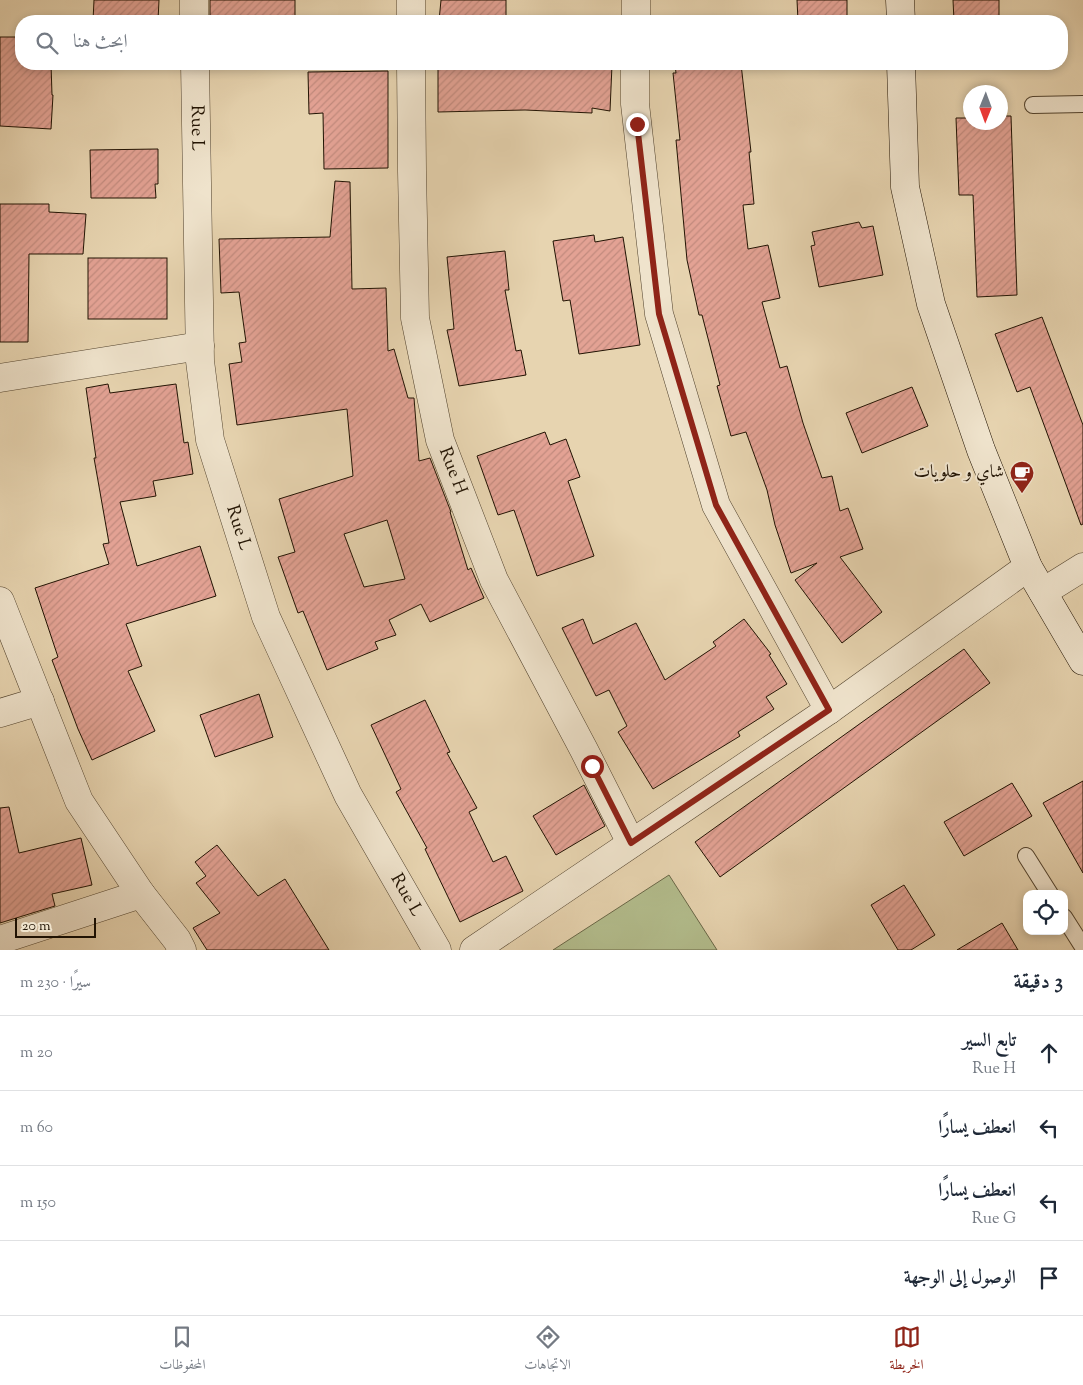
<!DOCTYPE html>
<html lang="ar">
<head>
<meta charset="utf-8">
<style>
	body { margin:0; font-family:"Sorts Mill Goudy",Amiri,serif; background:#f2f2f3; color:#1f2937; direction:rtl }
	.controls { position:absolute; right:15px; bottom:15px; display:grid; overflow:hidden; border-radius:10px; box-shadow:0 2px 8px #0003 }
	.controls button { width:45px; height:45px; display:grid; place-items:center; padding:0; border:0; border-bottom:1px solid #e0e1e3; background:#fff; color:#1f2937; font:25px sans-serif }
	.compass { position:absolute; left:963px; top:85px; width:45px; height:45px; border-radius:50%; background:#fff; box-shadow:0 2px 8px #0003; rotate:181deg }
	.scale { position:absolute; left:15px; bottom:12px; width:81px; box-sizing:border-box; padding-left:5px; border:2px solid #211303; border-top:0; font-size:14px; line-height:18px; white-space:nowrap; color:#211303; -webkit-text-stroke:4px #efe3cc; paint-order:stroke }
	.stop { position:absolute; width:15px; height:15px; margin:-11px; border:4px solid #8f2418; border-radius:50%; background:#fff }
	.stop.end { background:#8f2418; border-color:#fff; box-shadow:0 1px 5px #0008 }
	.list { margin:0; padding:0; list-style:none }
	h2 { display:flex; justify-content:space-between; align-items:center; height:65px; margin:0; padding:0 20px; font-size:21px }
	h2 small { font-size:16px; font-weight:400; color:#747a83 }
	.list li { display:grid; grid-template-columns:32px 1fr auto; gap:15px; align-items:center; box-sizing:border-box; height:75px; padding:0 20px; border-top:1px solid #e0e1e3 }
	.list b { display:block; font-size:19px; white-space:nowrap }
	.list p { margin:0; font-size:16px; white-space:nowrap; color:#747a83 }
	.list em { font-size:16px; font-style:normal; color:#747a83 }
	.icon { flex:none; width:28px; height:28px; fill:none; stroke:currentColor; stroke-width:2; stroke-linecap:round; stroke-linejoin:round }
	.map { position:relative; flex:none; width:1083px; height:950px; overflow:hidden; direction:ltr }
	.search { position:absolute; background:#fff; box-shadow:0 2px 8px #0003; left:15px; right:15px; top:15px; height:55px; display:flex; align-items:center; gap:12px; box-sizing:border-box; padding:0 18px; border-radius:20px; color:#747a83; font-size:19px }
	.sheet { height:365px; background:#fff }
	nav { display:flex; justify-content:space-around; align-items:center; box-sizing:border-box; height:70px; border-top:1px solid #e0e1e3; background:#fff; font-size:14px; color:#747a83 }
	nav a { display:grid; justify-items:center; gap:2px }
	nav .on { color:#8f2418 }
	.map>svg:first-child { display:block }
	.green { fill:#b3bd8d; stroke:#6a6848 }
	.building { fill:url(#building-hatch); stroke:#211303; fill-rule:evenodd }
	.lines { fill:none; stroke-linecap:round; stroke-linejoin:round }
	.lane-casing { stroke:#52432e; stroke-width:18 }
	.street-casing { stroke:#52432e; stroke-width:29 }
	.secondary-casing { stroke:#211303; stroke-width:29 }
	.lane { stroke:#efe3cc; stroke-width:16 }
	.street { stroke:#efe3cc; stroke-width:28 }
	.secondary { stroke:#efe3cc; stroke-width:28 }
	.route { stroke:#8f2418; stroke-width:6 }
	.labels { text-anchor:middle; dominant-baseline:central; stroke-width:4; stroke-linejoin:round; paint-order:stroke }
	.street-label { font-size:18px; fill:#211303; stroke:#efe3cc }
	.poi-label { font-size:18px; fill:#211303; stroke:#efe3cc; text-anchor:end }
</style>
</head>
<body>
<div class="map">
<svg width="1083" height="950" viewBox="0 0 1083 950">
	<defs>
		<pattern id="building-hatch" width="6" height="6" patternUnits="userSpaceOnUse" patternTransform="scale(1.25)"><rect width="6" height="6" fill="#e3a294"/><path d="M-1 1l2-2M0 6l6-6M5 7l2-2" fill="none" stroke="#c28b7e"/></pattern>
	</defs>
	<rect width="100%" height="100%" fill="#e7d4b0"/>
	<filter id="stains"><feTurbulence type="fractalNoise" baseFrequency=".004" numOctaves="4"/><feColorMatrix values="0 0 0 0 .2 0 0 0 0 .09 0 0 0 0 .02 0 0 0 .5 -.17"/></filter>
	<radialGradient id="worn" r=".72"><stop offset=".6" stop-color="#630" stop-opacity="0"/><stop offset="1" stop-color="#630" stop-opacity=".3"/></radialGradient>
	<path class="green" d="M669,875L717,950H553Z"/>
	<g class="building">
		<path d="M94,0H159L158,21H93Z"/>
		<rect x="210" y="0" width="85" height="21"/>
		<path d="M441,0H506V21H439Z"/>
		<path d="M797,0H847V21H798Z"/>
		<path d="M953,0H999V21H954Z"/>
		<path d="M0,37H21V64H51L52,95H53L51,129L0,126Z"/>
		<path d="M438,64L612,65L610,111L592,108V113L525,110L438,112Z"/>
		<path d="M675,64H741L751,152H749L754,204L743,205L748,249L768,245L780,298L762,302L780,368L787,366L803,423L822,478L832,476L840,511L848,508L863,549L840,557L882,612L842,643L795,580L817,563L791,573L775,525L767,490L746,432L731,436L717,386L720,385L702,315H699L687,260L676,140H680L673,73H676Z"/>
		<path d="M388,71V168L324,169L323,113L309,114L308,72Z"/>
		<path d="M1000,116H1011L1017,295L977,297L973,195H959L956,118H970V122H1000Z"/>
		<path d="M158,149V184H155L156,198H91L90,150Z"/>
		<path d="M335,181L350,182L352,289L386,288L388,351L394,349L408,398H414L419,461L430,458L451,512H450L468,570L471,568L484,598L430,622L421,604L389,620L396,635L375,642L378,649L327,670L303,611L298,613L278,557L295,552L279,499L353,476L347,409L237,425L229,364L242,362L239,343L246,342L239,292L221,293L219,239L330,237ZM387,520L405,579L364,587L344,534Z"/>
		<path d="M0,204H49V212L86,214L83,254H29L28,342H0Z"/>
		<path d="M859,222L862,228L873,226L883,275L819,287L811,246L815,245L812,232Z"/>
		<path d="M594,235L595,242L623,237L640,345L579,354L570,300L563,301L553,241Z"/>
		<path d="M505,251L509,290H505L516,351L521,350L526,375L459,386L447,330L454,329L447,257Z"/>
		<rect x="88" y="258" width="79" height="61"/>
		<path d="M1042,317L1083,425V524L1081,525L1030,387L1017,392L995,334Z"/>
		<path d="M108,384L110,393L176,384L184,443L188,442L193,474L153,481L156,496L120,502L137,566L200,546L216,596L126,624L142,666L128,671L155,731L92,760L78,729L52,660L58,657L35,588L109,564L103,544L109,543L94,458H96L86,388Z"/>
		<path d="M912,387L928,426L862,453L846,413Z"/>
		<path d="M545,432L550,445L566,439L580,477L568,481L594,556L537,576L514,510L498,515L477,456Z"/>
		<path d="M583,619L593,644L636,623L665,680L716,646L713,642L744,619L771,654L769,655L787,684L766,697L774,709L738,732L740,736L653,789L618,732L627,726L609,690L596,696L562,628Z"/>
		<path d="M964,649L990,683L720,877L695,842Z"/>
		<path d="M259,694L273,737L215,757L200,715Z"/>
		<path d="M425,700L450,752L447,753L477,808L469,812L493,862L506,856L523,891L460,922L425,849L427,848L396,792L401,789L371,725Z"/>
		<path d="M1083,781V873L1043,803Z"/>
		<path d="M1012,783L1032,816L964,856L944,822Z"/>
		<path d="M584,785L605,826L556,855L533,816Z"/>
		<path d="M9,807L19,853L81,838L92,885L52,894L55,906L0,923V808Z"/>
		<path d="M217,845L258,896L285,879L329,950H207L193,928L220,913L196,883L206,876L195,862Z"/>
		<path d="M904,885L935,935L911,950H898L871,905Z"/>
		<path d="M1002,923L1018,950H957Z"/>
	</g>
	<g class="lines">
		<defs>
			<g id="lane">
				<path d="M1033,105L1083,104"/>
				<path d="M1026,856L1050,894"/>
				<path d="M1064,917L1083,947"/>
			</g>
			<g id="street">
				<path d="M194,0V21"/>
				<path d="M411,0V21"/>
				<path d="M636,21V0"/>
				<path id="s1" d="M195,64L200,361L210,440L266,617L348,795L437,950"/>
				<path id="s2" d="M411,64L412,171L415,318L440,440L494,580L584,750L631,843"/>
				<path d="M635,64V104L659,314L716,505L829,710"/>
				<path d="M0,378L200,346"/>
				<path d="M1043,592L1083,567"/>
				<path d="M0,601L79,801L141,894L177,940L182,950"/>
				<path d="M0,713L40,701"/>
				<path d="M0,940L141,894"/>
				<path d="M474,950L829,710L1028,567"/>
			</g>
			<g id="secondary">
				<path d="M900,0L901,21"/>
				<path d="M901,64L905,187L931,304L981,450L1028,567L1083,661"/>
			</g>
		</defs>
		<use href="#lane" class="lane-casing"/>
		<use href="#street" class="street-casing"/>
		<use href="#secondary" class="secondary-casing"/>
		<use href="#lane" class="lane"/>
		<use href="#street" class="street"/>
		<use href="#secondary" class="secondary"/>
	</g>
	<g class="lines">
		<path class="route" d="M592,766L631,843L829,710L716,505L659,314L637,124"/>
	</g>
	<defs>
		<symbol id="cafe-pin" viewBox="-11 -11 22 30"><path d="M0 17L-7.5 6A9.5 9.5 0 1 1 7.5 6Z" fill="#8f2418" stroke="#efe3cc"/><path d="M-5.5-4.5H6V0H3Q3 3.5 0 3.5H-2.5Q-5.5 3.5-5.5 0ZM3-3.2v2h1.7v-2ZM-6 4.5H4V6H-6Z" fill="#fff"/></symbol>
	</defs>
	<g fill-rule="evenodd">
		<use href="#cafe-pin" x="1008" y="459" width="28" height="38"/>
	</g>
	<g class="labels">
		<g class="street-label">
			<text stroke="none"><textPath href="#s1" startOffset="64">Rue L</textPath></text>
			<text stroke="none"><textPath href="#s2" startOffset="412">Rue H</textPath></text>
			<text stroke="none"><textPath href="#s1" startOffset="469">Rue L</textPath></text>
			<text stroke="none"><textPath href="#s1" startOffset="874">Rue L</textPath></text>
		</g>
		<g class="poi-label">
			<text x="1004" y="473">شاي و حلويات</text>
		</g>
	</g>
	<rect width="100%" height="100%" filter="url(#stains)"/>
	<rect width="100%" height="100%" fill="url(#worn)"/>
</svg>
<div class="controls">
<button><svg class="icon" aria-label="locate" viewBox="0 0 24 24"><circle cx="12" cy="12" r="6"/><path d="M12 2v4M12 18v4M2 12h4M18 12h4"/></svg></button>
</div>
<svg class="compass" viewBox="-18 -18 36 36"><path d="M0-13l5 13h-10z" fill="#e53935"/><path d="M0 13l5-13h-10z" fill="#747a83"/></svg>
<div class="scale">20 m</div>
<div class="stop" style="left:592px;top:766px"></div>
<div class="stop end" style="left:637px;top:124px"></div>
<div class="search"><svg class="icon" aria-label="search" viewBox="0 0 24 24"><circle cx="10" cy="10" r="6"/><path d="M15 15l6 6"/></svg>ابحث هنا</div>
</div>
<section class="sheet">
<h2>3 دقيقة<small>سيرًا · 230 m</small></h2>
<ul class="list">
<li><svg class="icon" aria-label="ahead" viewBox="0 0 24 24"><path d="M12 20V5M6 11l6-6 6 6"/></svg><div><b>تابع السير</b><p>Rue H</p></div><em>20 m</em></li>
<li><svg class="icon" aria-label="left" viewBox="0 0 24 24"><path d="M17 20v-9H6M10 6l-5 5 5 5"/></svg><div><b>انعطف يسارًا</b></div><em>60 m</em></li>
<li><svg class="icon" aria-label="left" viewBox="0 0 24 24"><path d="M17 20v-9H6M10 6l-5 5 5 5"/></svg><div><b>انعطف يسارًا</b><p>Rue G</p></div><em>150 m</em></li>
<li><svg class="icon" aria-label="arrive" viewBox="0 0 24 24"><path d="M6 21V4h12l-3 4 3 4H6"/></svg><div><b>الوصول إلى الوجهة</b></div></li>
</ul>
</section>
<nav>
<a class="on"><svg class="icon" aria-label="map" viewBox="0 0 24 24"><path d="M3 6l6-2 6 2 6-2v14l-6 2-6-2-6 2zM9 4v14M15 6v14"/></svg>الخريطة</a>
<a><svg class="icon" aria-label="directions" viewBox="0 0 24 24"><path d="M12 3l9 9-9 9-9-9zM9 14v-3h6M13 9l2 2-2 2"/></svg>الاتجاهات</a>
<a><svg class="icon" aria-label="saved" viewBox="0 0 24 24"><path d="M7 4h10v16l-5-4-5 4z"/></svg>المحفوظات</a>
</nav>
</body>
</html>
